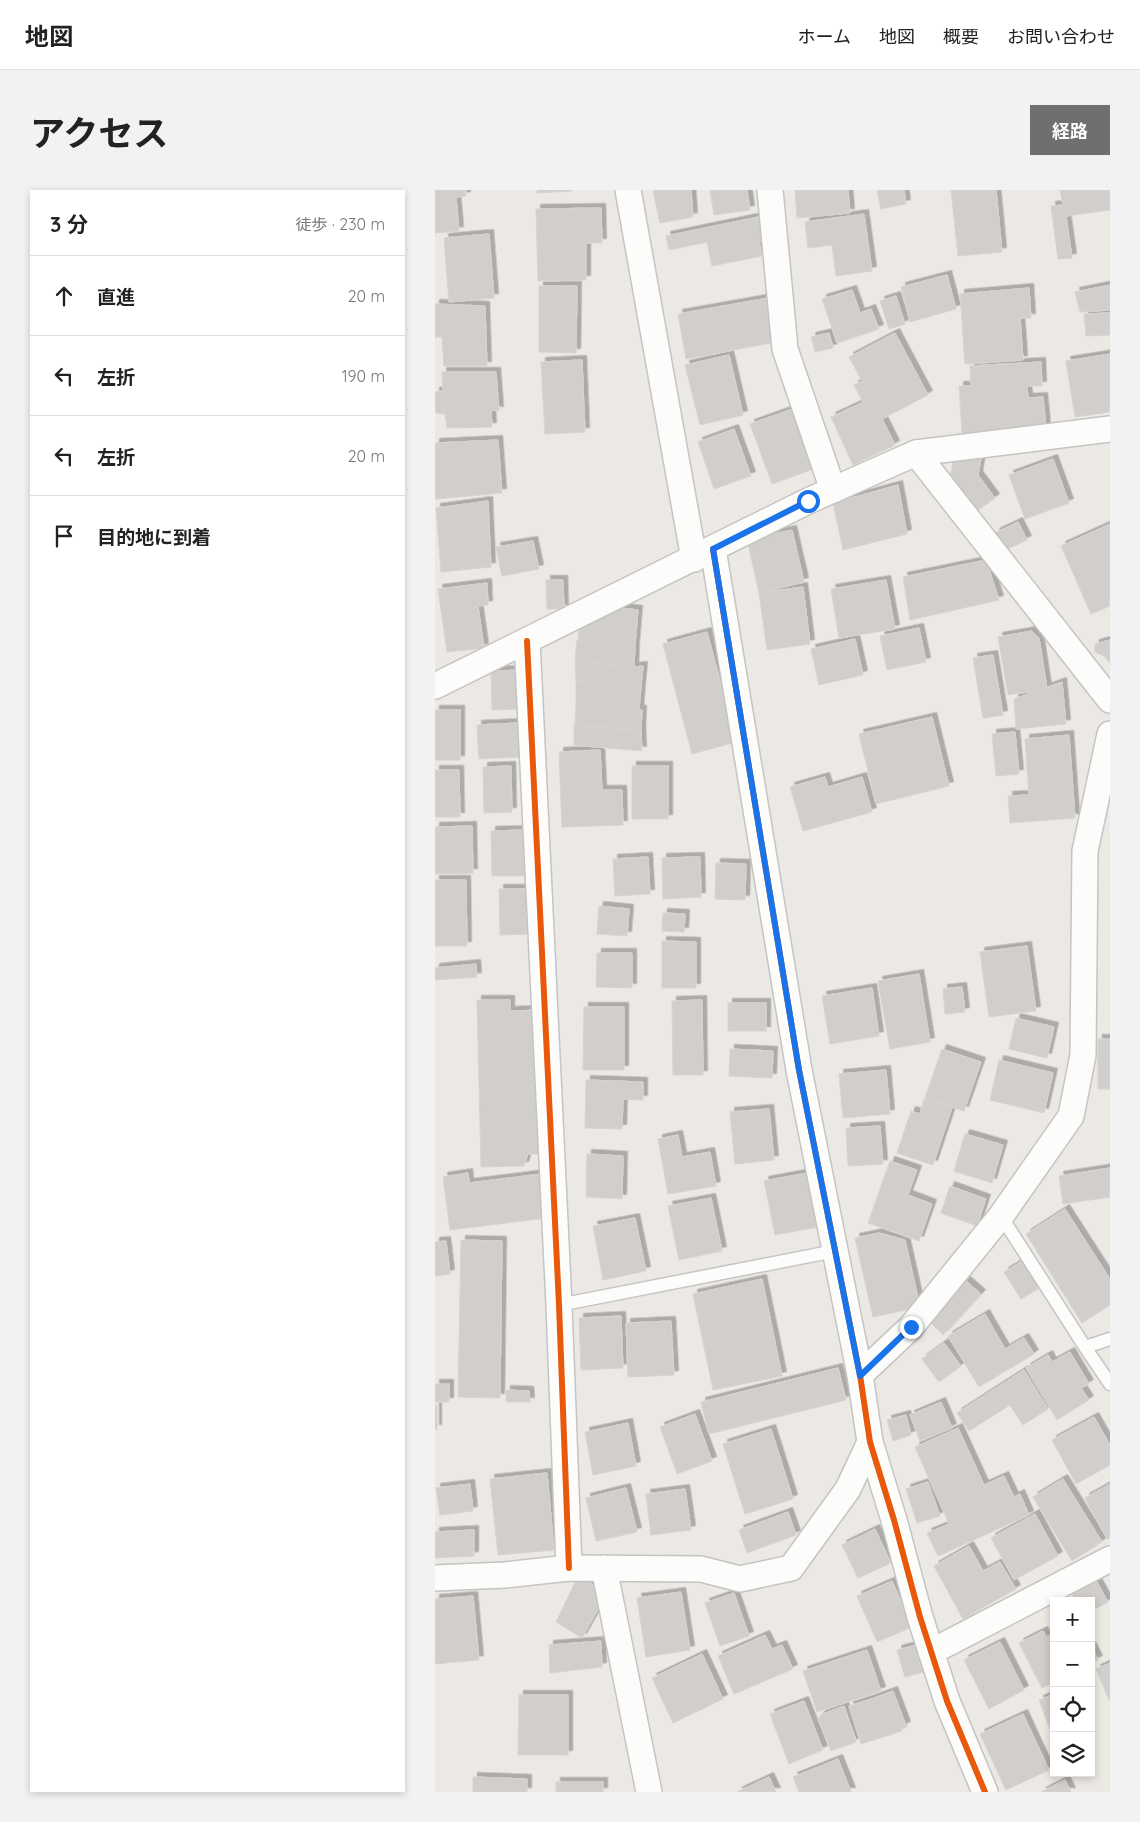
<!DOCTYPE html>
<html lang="ja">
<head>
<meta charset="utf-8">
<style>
	body { margin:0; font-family:Quicksand,"Noto Sans JP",sans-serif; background:#f2f2f2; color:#222 }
	.controls { position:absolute; right:15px; bottom:15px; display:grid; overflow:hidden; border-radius:0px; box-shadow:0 2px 8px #0003 }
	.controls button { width:45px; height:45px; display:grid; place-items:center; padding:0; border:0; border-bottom:1px solid #e0e0e0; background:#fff; color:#222; font:25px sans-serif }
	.stop { position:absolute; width:15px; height:15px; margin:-11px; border:4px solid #1a73e8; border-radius:50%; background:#fff }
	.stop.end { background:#1a73e8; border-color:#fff; box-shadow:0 1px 5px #0008 }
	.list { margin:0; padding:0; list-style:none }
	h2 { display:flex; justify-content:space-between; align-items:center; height:65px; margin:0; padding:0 20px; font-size:21px }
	h2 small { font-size:16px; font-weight:400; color:#767676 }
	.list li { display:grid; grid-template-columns:32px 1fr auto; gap:15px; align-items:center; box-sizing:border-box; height:80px; padding:0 20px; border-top:1px solid #e0e0e0 }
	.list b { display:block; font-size:19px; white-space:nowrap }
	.list em { font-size:16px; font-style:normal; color:#767676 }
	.icon { flex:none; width:28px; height:28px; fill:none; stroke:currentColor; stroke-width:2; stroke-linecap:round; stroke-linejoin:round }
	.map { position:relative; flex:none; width:675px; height:1602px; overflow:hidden; border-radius:0px }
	header { display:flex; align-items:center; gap:30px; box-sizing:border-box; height:70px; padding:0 25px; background:#fff; border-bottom:1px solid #e0e0e0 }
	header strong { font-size:24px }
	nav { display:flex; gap:28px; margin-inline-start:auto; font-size:18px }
	.intro { display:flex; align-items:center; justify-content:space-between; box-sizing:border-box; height:120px; padding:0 30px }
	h1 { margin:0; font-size:35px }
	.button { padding:12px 22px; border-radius:0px; background:#706f6e; color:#fff; font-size:18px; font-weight:700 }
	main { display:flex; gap:30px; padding:0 30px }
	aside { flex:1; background:#fff; border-radius:0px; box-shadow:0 2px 8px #0003 }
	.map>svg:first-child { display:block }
	.building { fill:#d1cecb; stroke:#d7d4d0; filter:url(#shadow) }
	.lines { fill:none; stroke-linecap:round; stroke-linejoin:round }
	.lane-casing { stroke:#c5c4c5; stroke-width:15 }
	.street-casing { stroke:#c5c4c5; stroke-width:28 }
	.lane { stroke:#fcfcfb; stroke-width:12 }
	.street { stroke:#fcfcfb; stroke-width:25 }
	.cycleway-casing { stroke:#fff; stroke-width:9 }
	.cycleway { stroke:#e8590c; stroke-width:6 }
	.route { stroke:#1a73e8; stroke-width:6 }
</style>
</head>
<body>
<header>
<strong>地図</strong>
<nav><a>ホーム</a><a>地図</a><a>概要</a><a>お問い合わせ</a></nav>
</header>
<div class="intro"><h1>アクセス</h1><a class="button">経路</a></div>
<main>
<aside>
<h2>3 分<small>徒歩 · 230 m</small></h2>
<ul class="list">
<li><svg class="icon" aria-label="ahead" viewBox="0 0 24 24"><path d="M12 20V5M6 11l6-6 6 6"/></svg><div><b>直進</b></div><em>20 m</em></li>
<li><svg class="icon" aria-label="left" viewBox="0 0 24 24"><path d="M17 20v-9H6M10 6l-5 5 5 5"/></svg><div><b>左折</b></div><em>190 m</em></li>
<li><svg class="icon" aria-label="left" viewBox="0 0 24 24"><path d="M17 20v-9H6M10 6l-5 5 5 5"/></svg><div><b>左折</b></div><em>20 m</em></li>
<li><svg class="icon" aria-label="arrive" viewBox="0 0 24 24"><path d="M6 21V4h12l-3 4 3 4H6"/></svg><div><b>目的地に到着</b></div></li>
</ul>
</aside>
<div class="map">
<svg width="675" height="1602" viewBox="0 0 675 1602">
	<defs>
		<filter id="shadow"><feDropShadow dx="4.5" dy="-4.5" stdDeviation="0" flood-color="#0004"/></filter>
	</defs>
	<rect width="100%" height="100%" fill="#ece8e4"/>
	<g class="building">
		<path d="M0,0H31V6L21,7L24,41L0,43Z"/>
		<path d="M102,0H137V1L102,3Z"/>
		<path d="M218,0H256L258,27L225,33Z"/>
		<path d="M275,0H312L315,20L279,25Z"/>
		<path d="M360,0H413L415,23L362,28Z"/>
		<path d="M442,0H469L471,14L446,19Z"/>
		<path d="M516,0H561L567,62L523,66Z"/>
		<path d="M625,0H674L675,20L631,26L637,68L623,69L616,16L628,15Z"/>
		<path d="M166,18L167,53H151V90L103,91L101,19Z"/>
		<path d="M429,24L437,81L401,86L397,55L373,58L370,32Z"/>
		<path d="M328,26L333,50L324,52L327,66L277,76L272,52L234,60L231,46Z"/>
		<path d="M54,44L59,108L14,112L9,48Z"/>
		<path d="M512,85L521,119L475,132L466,97Z"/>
		<path d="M675,95V120L645,122L640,102Z"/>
		<path d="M104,96H142L141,163L104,162Z"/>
		<path d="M594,98L596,128H585L588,170L530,174L525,104Z"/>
		<path d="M417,100L425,123L436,119L444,139L402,153L387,109Z"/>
		<path d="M461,106L470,134L454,139L445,111Z"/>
		<path d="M333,108L341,152L251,169L243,124Z"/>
		<path d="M0,114L50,116L52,176H9L7,147H0Z"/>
		<path d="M675,123V145L651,146L649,124Z"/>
		<path d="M394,143L398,158L380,162L376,147Z"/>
		<path d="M460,143L493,205L447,229L437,208L428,212L419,195L427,191L414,167Z"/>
		<path d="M675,164V222L640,227L631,171Z"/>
		<path d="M294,165L308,225L265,235L250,175Z"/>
		<path d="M147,170L150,242L110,244L106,172Z"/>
		<path d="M606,172L607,196H592L593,208L608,207L611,239L527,244L524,196H536L535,176Z"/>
		<path d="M7,182H61L64,221L56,220L57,237L12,238L10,224L1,223L0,212V202L8,201Z"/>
		<path d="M437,208L460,255L418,275L396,227Z"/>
		<path d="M363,217L384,277L337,294L315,234Z"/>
		<path d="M299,239L316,286L279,299L263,252Z"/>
		<path d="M63,250L67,303L0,309V253Z"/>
		<path d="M548,258L543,285L560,308L541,322L515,287L520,263Z"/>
		<path d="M618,269L634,313L590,329L574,285Z"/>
		<path d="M463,295L472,344L408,360L398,313Z"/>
		<path d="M53,311L56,377L6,382L1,318Z"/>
		<path d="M583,332L592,350L568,361L560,343Z"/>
		<path d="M675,334V416L656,424L626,356Z"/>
		<path d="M357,340L369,392L324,403L312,349Z"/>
		<path d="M98,351L104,379L67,386L61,357Z"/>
		<path d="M551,370L564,410L475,430L468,387Z"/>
		<path d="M111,390H128L129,419H112Z"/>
		<path d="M451,390L460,439L404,448L396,399Z"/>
		<path d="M52,393L53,415L43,416L49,458L12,462L3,399Z"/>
		<path d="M368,397L375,454L332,460L324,403Z"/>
		<path d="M177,417L203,420L200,455L143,451L145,432L164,423L176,424Z"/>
		<path d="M484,438L491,472L452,480L445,446Z"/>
		<path d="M597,441L604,448L612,499L573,505L563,447Z"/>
		<path d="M272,442L301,552L257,564L228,454Z"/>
		<path d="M420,449L428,485L384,495L376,459Z"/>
		<path d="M142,450L200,455L199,477L140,471Z"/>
		<path d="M675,450V473L669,466L660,462V454Z"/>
		<path d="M558,465L568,525L548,528L538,468Z"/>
		<path d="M140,471L199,477L208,476L206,496L141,491Z"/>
		<path d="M90,480L91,519L57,520L56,481Z"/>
		<path d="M141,491L206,496L204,520L141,516Z"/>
		<path d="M627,492L631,534L581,539L579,509Z"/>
		<path d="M141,516L207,520L206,540L140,536Z"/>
		<rect x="0" y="520" width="25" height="50"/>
		<path d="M497,527L514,596L441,614L424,544Z"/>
		<path d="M83,533L85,567L44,569L42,535Z"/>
		<path d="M139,534L140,536L206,540L207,561L139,555Z"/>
		<path d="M580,542L584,584L561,586L557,544Z"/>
		<path d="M634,545L640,628L575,633L573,606L594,605L590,549Z"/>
		<path d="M165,560L167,600H187L188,635L127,637L124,562Z"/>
		<path d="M76,576L77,622L49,623L48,577Z"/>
		<rect x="197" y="576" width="36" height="53"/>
		<path d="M0,580H24L25,627H0Z"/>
		<path d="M390,587L393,597L427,587L437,622L368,641L355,597Z"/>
		<path d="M37,636L38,683L0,684V637Z"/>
		<path d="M91,640L92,686H57L56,641Z"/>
		<path d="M213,667L215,704L180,706L178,669Z"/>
		<path d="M265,667L266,707L228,709L227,668Z"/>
		<path d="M281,673L311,674L310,710L280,709Z"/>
		<path d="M0,690H31L32,756H0Z"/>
		<path d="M64,699H91L92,744L65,745Z"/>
		<path d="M164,716L194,719L192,746L162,744Z"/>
		<path d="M228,723L250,724L249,742L227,741Z"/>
		<path d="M227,751L261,752V798H227Z"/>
		<path d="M592,756L601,821L554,827L545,762Z"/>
		<path d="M162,763H197V798L161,797Z"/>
		<path d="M41,774L42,787L0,790V778Z"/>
		<path d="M484,784L495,852L455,859L443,791Z"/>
		<path d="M527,797L530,822L510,824L508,799Z"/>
		<path d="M437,798L444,846L395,854L387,806Z"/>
		<path d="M42,810H75V821L107,820L111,964H93L89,976L46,977Z"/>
		<path d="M267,810L268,885H238L237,811Z"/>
		<rect x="293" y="813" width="38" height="28"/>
		<path d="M149,817H189V880H148Z"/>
		<path d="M581,828L619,837L612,868L574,859Z"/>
		<rect x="663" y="849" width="12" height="50"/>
		<path d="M295,859L338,861L337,888L294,886Z"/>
		<path d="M507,859L546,872L529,921L490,908Z"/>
		<path d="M564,870L618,883L609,923L555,910Z"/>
		<path d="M451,880L455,924L408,928L404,884Z"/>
		<path d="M151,890L208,892V910L188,909L187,939L150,938Z"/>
		<path d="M489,909L517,918L498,975L462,963L476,921L485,924Z"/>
		<path d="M334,919L339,970L300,974L295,922Z"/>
		<path d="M445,936L448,974L413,976L411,938Z"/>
		<path d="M530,944L568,955L557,993L519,981Z"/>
		<path d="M243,945L247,967L275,962L281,996L233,1004L223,949Z"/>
		<path d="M152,964L188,966L187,1009L151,1007Z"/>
		<path d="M455,971L482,980L473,1005L497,1014L484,1051L433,1033Z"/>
		<path d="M675,978V1007L628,1014L624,986Z"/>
		<path d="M33,983L34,993L106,984L112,1028L15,1040L8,987Z"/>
		<path d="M372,983L383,1037L340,1045L329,991Z"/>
		<path d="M515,996L551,1009L542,1036L506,1023Z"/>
		<path d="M276,1008L287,1061L244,1070L233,1016Z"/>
		<path d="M630,1019L675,1089V1115L647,1133L591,1044Z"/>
		<path d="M200,1028L211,1081L168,1090L158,1036Z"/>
		<path d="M444,1043L470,1050L485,1117L438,1127L420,1048Z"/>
		<path d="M26,1050L67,1051L65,1208L23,1207Z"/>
		<path d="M11,1051L15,1084L0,1086V1052Z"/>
		<path d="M589,1070L606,1097L586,1109L569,1082Z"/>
		<path d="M327,1089L347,1186L278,1200L258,1104Z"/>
		<path d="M531,1091L546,1104L508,1145L494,1131Z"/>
		<path d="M550,1124L570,1159L589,1148L599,1164L544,1197L513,1146Z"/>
		<path d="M186,1126L188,1178L146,1180L144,1128Z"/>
		<path d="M236,1131L239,1185L193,1187L191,1133Z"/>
		<path d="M509,1153L526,1176L504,1192L487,1169Z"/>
		<path d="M635,1162L654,1194L646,1198L654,1210L622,1230L591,1178L613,1165L617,1172Z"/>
		<path d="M403,1178L411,1210L274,1244L266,1212Z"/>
		<path d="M589,1180L613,1219L588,1235L575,1215L534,1241L522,1223Z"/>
		<rect x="0" y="1194" width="14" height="18"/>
		<path d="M71,1200L94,1201L95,1212H71Z"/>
		<path d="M506,1212L517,1238L485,1251L475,1225Z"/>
		<rect x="0" y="1215" width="2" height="24"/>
		<path d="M260,1224L277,1271L242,1284L225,1237Z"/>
		<path d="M471,1225L476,1245L458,1251L452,1230Z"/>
		<path d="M659,1227L675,1255V1275L641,1294L617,1250Z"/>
		<path d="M193,1233L201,1276L158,1285L150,1242Z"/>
		<path d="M523,1238L549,1295L569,1286L579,1307L585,1304L594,1325L503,1366L492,1343L514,1334L480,1257Z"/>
		<path d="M336,1239L358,1309L310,1324L288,1254Z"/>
		<path d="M112,1283L119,1360L63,1365L55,1289Z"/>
		<path d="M628,1289L667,1352L637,1371L598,1307Z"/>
		<path d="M493,1292L505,1326L482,1333L471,1299Z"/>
		<path d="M35,1294L38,1321L5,1325L1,1298Z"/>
		<path d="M675,1294V1348L672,1349L650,1308Z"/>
		<path d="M191,1298L202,1342L161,1351L151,1308Z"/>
		<path d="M250,1299L256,1340L216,1345L211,1304Z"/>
		<path d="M353,1322L361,1345L312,1363L304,1340Z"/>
		<path d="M600,1324L623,1366L579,1390L556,1348Z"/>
		<path d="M440,1339L456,1373L423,1388L407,1355Z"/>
		<path d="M39,1340V1366L0,1368V1342Z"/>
		<path d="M534,1356L548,1381L565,1372L581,1399L528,1429L499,1376Z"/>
		<path d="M143,1386L172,1403L147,1448L121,1432Z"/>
		<path d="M659,1387L673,1412L656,1421V1411H641L635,1401Z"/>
		<path d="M457,1391L477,1437L442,1452L422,1406Z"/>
		<path d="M246,1402L255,1460L211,1467L202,1408Z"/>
		<path d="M299,1403L314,1446L285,1456L270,1413Z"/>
		<path d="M38,1406L44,1470L0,1474V1409Z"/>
		<path d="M608,1441L611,1447L619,1443V1492L607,1498L584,1453Z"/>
		<path d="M330,1445L337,1459L347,1455L358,1479L299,1504L283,1466Z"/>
		<path d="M166,1451L167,1477L115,1483L114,1455Z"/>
		<path d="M565,1452L589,1500L554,1519L529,1470Z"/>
		<path d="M489,1453L496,1480L470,1487L462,1460Z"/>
		<path d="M656,1456L663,1470L656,1473Z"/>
		<path d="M432,1460L446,1501L382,1522L368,1481Z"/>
		<path d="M267,1464L288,1509L238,1533L217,1488Z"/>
		<path d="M675,1473V1512L661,1479Z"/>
		<path d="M458,1501L471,1536L428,1552L415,1517Z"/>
		<path d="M455,1503L467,1541L426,1554L414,1516Z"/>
		<path d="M619,1504V1544L617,1545L604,1510Z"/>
		<path d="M84,1505H133V1565H83Z"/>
		<path d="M369,1511L388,1560L354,1574L335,1524Z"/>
		<path d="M409,1516L421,1550L398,1559L385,1525Z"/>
		<path d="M409,1519L421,1552L396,1561L383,1528Z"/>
		<path d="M588,1524L614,1580L571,1600L545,1544Z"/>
		<path d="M403,1569L416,1602H364L358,1587Z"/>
		<path d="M38,1587L92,1589V1602H38Z"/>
		<path d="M334,1587L341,1602H302Z"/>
		<path d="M630,1590L636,1602H606Z"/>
		<rect x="121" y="1592" width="47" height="10"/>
	</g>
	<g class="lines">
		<defs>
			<g id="lane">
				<path d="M566,1026L650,1157L675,1194"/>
				<path d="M124,1115L400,1061"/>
				<path d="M650,1157L675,1149"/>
			</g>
			<g id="street">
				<path d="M193,0L259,369"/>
				<path d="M335,0L350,159L398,300"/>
				<path d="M481,263L675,510"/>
				<path d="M278,359L364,880L425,1185L435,1252L459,1330L485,1427L512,1511L550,1602"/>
				<path d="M92,451L124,1115L134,1378"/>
				<path d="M0,496L373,311L481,263L675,239"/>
				<path d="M425,1185L476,1137L566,1026L636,926L648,865L650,661L675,544"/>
				<path d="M169,1378L214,1602"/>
				<path d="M0,1388L70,1385L134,1378L266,1379L305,1389L356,1378L413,1299L435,1252"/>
				<path d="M496,1462L675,1369"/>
			</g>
		</defs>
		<use href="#lane" class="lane-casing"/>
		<use href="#street" class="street-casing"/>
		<use href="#lane" class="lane"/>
		<use href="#street" class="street"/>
		<defs>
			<g id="cycleway">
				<path d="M278,359L364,880L425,1185L435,1252L459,1330L485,1427L512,1511L550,1602"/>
				<path d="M92,451L124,1115L134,1378"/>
			</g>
		</defs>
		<use href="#cycleway" class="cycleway-casing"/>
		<use href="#cycleway" class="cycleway"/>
	</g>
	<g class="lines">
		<path class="route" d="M373,311L278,359L364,880L425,1186L476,1137"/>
	</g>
</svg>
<div class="controls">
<button>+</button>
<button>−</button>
<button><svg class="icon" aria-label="locate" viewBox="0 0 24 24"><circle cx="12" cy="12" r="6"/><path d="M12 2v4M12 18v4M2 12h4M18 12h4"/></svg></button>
<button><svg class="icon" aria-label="layers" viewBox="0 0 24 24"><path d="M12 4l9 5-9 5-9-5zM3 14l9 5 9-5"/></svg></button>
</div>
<div class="stop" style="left:373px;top:311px"></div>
<div class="stop end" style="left:476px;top:1137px"></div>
</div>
</main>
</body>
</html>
